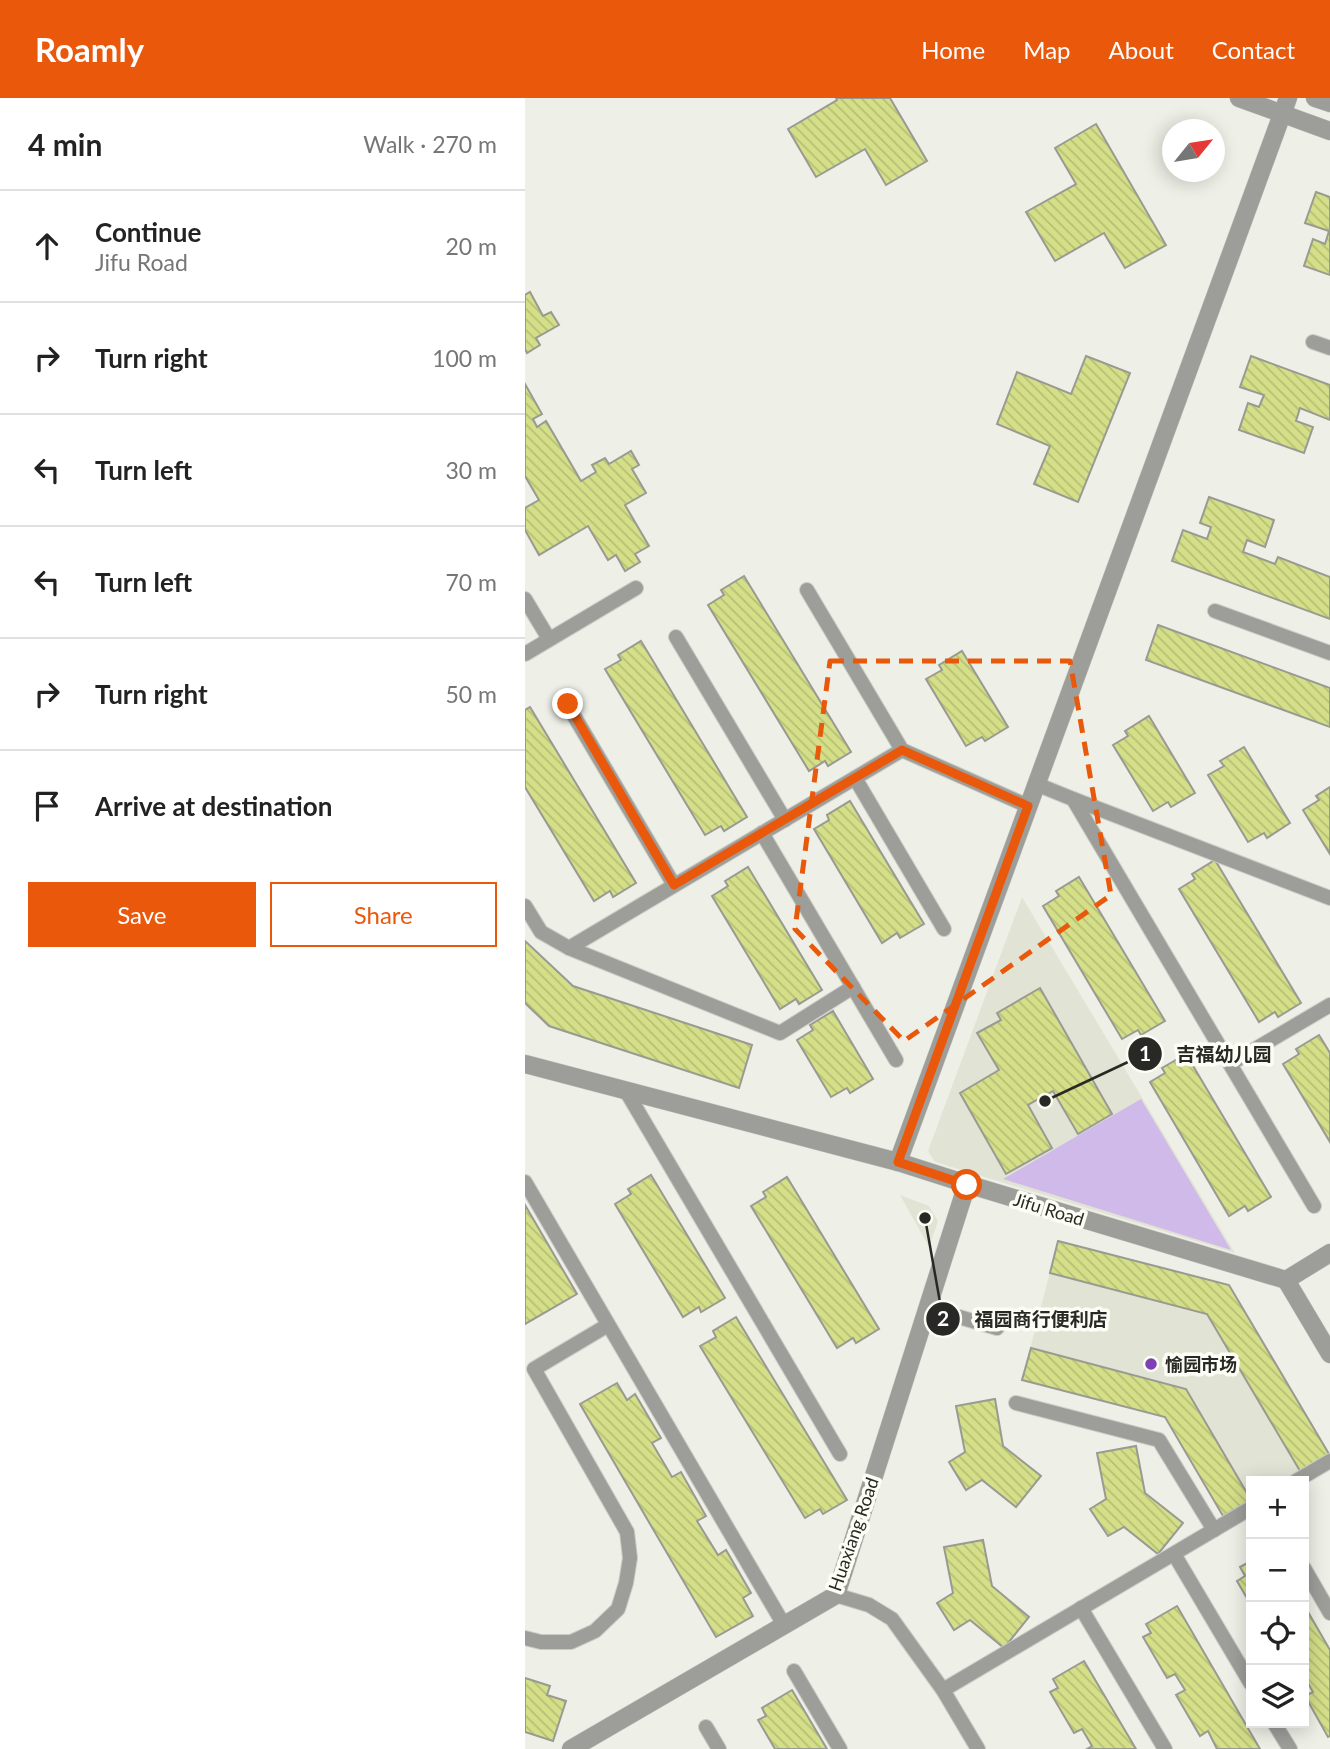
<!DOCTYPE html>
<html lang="en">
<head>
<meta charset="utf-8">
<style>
	body { margin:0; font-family:Lato,"Noto Sans SC",sans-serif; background:#f2f2f2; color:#222 }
	.controls { position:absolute; right:21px; bottom:21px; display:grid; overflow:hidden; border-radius:0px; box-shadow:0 4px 18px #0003 }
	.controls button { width:63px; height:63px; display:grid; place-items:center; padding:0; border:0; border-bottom:2px solid #e0e0e0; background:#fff; color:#222; font:35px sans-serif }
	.compass { position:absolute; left:637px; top:21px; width:63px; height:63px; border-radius:50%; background:#fff; box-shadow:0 4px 18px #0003; rotate:60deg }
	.stop { position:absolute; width:21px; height:21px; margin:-16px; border:5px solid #ea580c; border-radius:50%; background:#fff }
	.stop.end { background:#ea580c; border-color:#fff; box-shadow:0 2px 7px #0008 }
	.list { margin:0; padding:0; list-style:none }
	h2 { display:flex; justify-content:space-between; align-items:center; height:91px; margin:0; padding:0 28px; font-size:30px }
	h2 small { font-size:23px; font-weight:400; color:#767676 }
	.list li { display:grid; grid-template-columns:46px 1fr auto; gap:21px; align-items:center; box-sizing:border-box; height:112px; padding:0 28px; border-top:2px solid #e0e0e0 }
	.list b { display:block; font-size:26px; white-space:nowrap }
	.list p { margin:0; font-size:23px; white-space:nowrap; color:#767676 }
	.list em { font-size:23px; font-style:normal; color:#767676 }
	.actions { display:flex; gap:14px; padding:21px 28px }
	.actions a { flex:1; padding:16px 0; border:2px solid #ea580c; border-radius:0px; text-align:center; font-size:24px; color:#ea580c }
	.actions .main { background:#ea580c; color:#fff }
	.icon { flex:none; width:38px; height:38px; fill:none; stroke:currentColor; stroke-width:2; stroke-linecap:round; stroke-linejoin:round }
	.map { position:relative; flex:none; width:805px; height:1651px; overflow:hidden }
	header { display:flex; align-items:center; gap:42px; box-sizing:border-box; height:98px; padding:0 35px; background:#ea580c; color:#fff }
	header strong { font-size:33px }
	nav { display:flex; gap:38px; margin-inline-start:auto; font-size:24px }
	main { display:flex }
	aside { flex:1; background:#fff }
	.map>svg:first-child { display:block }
	.built { fill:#e1e4d4 }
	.pitch { fill:#d0bae9 }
	.building { fill:url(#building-back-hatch); stroke:#999a92; stroke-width:2 }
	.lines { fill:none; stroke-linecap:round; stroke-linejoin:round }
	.service-casing { stroke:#caccc4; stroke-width:16 }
	.minor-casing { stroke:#caccc4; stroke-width:19 }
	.tertiary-casing { stroke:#caccc4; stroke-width:19 }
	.service { stroke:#9d9d9a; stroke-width:14 }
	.minor { stroke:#9d9d9a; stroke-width:18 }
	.tertiary { stroke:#9d9d9a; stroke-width:18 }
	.route { stroke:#ea580c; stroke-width:9 }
	.marked { fill:none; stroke:#e8590c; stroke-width:5; stroke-dasharray:14 9; stroke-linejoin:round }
	.poi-dot { fill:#803fb4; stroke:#fcfdf4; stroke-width:2.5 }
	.labels { text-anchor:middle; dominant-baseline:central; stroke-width:7; stroke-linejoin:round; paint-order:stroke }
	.street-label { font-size:18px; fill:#282825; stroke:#fcfdf4 }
	.poi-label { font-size:18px; font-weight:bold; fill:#282825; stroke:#fcfdf4; text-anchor:start }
	.leader { fill:none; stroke:#282825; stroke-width:2.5 }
	.callout-dot { fill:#282825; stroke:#fcfdf4; stroke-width:2.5 }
	.mark-label { font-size:21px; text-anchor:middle; font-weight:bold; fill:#fff }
	.callout-label { font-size:19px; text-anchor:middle; font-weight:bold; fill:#282825; stroke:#fcfdf4; stroke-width:7; stroke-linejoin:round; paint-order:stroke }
</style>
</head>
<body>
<header>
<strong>Roamly</strong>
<nav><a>Home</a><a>Map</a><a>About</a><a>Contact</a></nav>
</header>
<main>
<aside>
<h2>4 min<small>Walk · 270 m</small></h2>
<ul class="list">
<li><svg class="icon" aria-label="ahead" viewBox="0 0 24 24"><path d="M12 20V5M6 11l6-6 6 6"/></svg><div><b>Continue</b><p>Jifu Road</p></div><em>20 m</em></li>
<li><svg class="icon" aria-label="right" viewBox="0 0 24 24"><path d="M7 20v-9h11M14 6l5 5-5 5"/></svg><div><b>Turn right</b></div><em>100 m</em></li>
<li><svg class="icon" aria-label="left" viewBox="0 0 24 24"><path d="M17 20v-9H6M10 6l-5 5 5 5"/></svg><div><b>Turn left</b></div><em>30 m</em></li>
<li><svg class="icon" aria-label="left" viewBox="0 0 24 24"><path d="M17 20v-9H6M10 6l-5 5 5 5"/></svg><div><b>Turn left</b></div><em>70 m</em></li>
<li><svg class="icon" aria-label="right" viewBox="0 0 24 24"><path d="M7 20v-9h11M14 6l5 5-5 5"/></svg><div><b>Turn right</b></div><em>50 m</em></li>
<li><svg class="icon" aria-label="arrive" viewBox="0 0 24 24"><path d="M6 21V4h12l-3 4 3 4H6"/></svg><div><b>Arrive at destination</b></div></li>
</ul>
<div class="actions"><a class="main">Save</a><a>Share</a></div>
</aside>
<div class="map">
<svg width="805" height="1651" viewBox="0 0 805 1651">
	<defs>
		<pattern id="building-back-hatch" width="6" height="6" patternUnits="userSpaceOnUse" patternTransform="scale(1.75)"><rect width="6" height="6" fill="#d4df88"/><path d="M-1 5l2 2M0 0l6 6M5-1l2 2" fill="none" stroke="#b6bf75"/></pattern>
	</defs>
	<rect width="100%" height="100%" fill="#eef0e7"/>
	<g class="built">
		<path d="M497,799L710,1155L410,1064L403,1053Z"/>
		<path d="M375,1097L404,1108L413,1123L404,1149Z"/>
		<path d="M533,1143L704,1187L804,1356L758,1383H726V1402L698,1418L640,1319L497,1282Z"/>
	</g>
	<path class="pitch" d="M616,1001L706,1152L478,1081Z"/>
	<g class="building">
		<path d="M311,0H365L402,63L361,87L340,51L291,79L263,31L312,2Z"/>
		<path d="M571,26L641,147L600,170L579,135L530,163L501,114L551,86L530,50Z"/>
		<path d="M791,94L805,99V177L779,168L788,141L800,146L804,133L780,125Z"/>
		<path d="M5,194L18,218L26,214L34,227L11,240L15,247L2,255L0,251V197Z"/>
		<path d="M561,258L605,275L553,404L509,386L525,348L472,326L492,274L546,296Z"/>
		<path d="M726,258L805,287V322L775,310L771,323L788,329L779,355L714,332L723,305L734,309L739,297L715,289Z"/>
		<path d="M0,286L17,316L8,321L12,329L21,323L56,383L71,374L67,367L80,360L84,366L106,353L114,367L107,371L121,395L100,407L124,448L110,456L115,464L100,473L91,457L83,462L63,428L14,457L0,432V410L14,402L0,378Z"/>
		<path d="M684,399L749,422L740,449L722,442L718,454L750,466L753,459L805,479V521L647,463L658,432L682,441L686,429L675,425Z"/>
		<path d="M219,478L326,654L303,668L300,663L284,673L183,507L199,497L196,492Z"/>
		<path d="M633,527L805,590V629L621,562Z"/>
		<path d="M116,543L222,719L199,733L196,728L180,737L80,571L96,562L93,557Z"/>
		<path d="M437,553L483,629L460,643L457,639L441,648L401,581L417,572L414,567Z"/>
		<path d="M5,609L111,785L88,799L85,793L69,803L0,689V612Z"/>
		<path d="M624,618L670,695L646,709L643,704L628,713L588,647L603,638L600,633Z"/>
		<path d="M719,649L765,725L742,740L739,735L723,744L683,677L699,668L695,663Z"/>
		<path d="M805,689V756L778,712L794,702L791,698Z"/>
		<path d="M325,703L399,826L375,840L372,835L357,845L289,731L304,722L302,717Z"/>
		<path d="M690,762L776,905L753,919L750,914L734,924L654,791L670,781L667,776Z"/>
		<path d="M223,769L297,892L274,906L271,901L255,911L187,798L203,788L200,783Z"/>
		<path d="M554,779L640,923L616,937L613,932L597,941L518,808L534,798L531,793Z"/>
		<path d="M0,843L48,888L227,947L214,990L24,928L0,905Z"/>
		<path d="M515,890L587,1016L553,1036L528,993L503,1007L527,1050L481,1076L435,995L474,972L452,935L476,922L472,915Z"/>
		<path d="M308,913L348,981L325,995L322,990L306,999L272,942L288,932L285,927Z"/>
		<path d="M794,937L805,955V1044L758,966L774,956L771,951Z"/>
		<path d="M661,956L746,1099L723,1113L720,1108L704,1118L625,984L640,975L637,970Z"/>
		<path d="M126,1077L200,1200L176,1214L174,1209L158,1219L90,1106L106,1096L103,1091Z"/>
		<path d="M262,1079L354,1231L331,1245L328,1240L312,1250L226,1108L241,1099L238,1094Z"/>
		<path d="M0,1107L52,1196L0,1226Z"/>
		<path d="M533,1143L704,1187L804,1356L775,1373L682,1216L525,1175Z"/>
		<path d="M211,1219L322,1402L298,1416L295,1411L280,1420L175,1248L191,1239L188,1233Z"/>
		<path d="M506,1250L661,1291L726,1402L698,1418L640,1319L497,1282Z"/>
		<path d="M92,1285L102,1302L110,1296L136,1340L127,1345L147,1379L156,1374L181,1418L172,1423L193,1457L201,1452L226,1495L218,1500L228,1518L191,1539L55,1306Z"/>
		<path d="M470,1301L478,1348L516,1378L491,1409L457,1382L441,1392L424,1364L440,1354L431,1308Z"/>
		<path d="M611,1348L620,1395L658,1425L633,1456L599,1429L583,1438L565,1411L581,1401L572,1355Z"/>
		<path d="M458,1442L467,1488L504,1519L479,1550L445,1522L429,1532L412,1505L428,1495L419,1449Z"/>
		<path d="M726,1463V1507L712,1483L720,1478L715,1469Z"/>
		<path d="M779,1507L805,1552V1638L803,1639L780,1598L788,1594L779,1578Z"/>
		<path d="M652,1508L735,1651H692L683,1633L675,1638L651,1597L660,1592L650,1576L642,1580L618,1539L626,1535L621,1526Z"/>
		<path d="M559,1563L611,1651H562L567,1648L557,1631L549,1635L525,1594L533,1590L528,1581Z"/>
		<path d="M0,1580L25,1588L22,1597L41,1603L28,1643L0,1634Z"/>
		<path d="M267,1592L302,1651H250L233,1622L241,1618L237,1610Z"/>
	</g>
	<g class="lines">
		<defs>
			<g id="service">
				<path d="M788,244L805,250"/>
				<path d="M282,492L377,652L503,708"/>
				<path d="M0,501L24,541"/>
				<path d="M690,513L805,555"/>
				<path d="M151,539L260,722"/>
				<path d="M0,556L111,490"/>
				<path d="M42,606L149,787"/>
				<path d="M330,680L419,831"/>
				<path d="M511,686L548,701L805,800"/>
				<path d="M548,701L789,1108"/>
				<path d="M237,735L371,962"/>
				<path d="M0,808L16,834L44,850L255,935L328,889"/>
				<path d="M44,850L377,652"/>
				<path d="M705,966L805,907"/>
				<path d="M101,993L315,1356"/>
				<path d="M0,1084L259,1527"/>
				<path d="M403,1210L472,1230"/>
				<path d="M491,1305L634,1342L689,1432"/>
				<path d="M771,1383L805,1363"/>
				<path d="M649,1456L726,1586"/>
				<path d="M779,1470L805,1515"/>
				<path d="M311,1497L344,1507L367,1521L418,1592L453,1651"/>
				<path d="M556,1510L640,1651"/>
				<path d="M0,1540L16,1544H46L70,1533L93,1511L101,1485L105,1460L102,1434L9,1271L83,1227"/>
				<path d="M269,1573L315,1651"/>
				<path d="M418,1592L726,1410"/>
				<path d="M749,1625L765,1651"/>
				<path d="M181,1629L194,1651"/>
			</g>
			<g id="minor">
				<path d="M0,966L373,1064L442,1086L761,1182L805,1256"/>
				<path d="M373,1064L763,0"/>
				<path d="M761,1182L805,1155"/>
				<path d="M46,1651L311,1497L442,1086"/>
			</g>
			<g id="tertiary">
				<path d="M714,0L805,33"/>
				<path d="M790,0L805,5"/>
			</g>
		</defs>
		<use href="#service" class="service-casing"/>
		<use href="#minor" class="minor-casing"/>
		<use href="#tertiary" class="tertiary-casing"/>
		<use href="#service" class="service"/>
		<use href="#minor" class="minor"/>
		<use href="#tertiary" class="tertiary"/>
	</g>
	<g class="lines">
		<path class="route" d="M43,606L149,787L377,652L503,708L373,1064L442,1087"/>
	</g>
	<path class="marked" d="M305,563H545L586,797L379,943L270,831Z"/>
	<circle class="poi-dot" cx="626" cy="1266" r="7"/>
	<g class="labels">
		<g class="street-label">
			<text transform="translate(524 1111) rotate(17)">Jifu Road</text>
			<text transform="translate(328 1436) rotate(-71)">Huaxiang Road</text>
		</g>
		<g class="poi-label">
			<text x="640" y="1266">愉园市场</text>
		</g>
	</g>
	<path class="leader" d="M520 1003L620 956M400 1120L418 1221"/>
	<g class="callout-dot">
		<circle cx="520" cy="1003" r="7"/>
		<circle cx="400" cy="1120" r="7"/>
		<circle cx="620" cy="956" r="18"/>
		<circle cx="418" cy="1221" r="18"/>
	</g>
	<g class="mark-label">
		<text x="620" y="963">1</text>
		<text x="418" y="1228">2</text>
	</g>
	<g class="callout-label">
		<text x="699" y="963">吉福幼儿园</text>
		<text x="516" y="1228">福园商行便利店</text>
	</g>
</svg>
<div class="controls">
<button>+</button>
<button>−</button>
<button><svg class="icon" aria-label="locate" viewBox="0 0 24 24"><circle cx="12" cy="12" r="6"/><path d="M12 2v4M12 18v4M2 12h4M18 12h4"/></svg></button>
<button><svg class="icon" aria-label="layers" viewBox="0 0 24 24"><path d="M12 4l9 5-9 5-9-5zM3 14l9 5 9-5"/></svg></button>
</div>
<svg class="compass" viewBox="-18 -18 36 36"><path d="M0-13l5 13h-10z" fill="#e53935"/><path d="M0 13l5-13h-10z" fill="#767676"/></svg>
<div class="stop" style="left:442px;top:1087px"></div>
<div class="stop end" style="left:43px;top:606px"></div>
</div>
</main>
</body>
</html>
